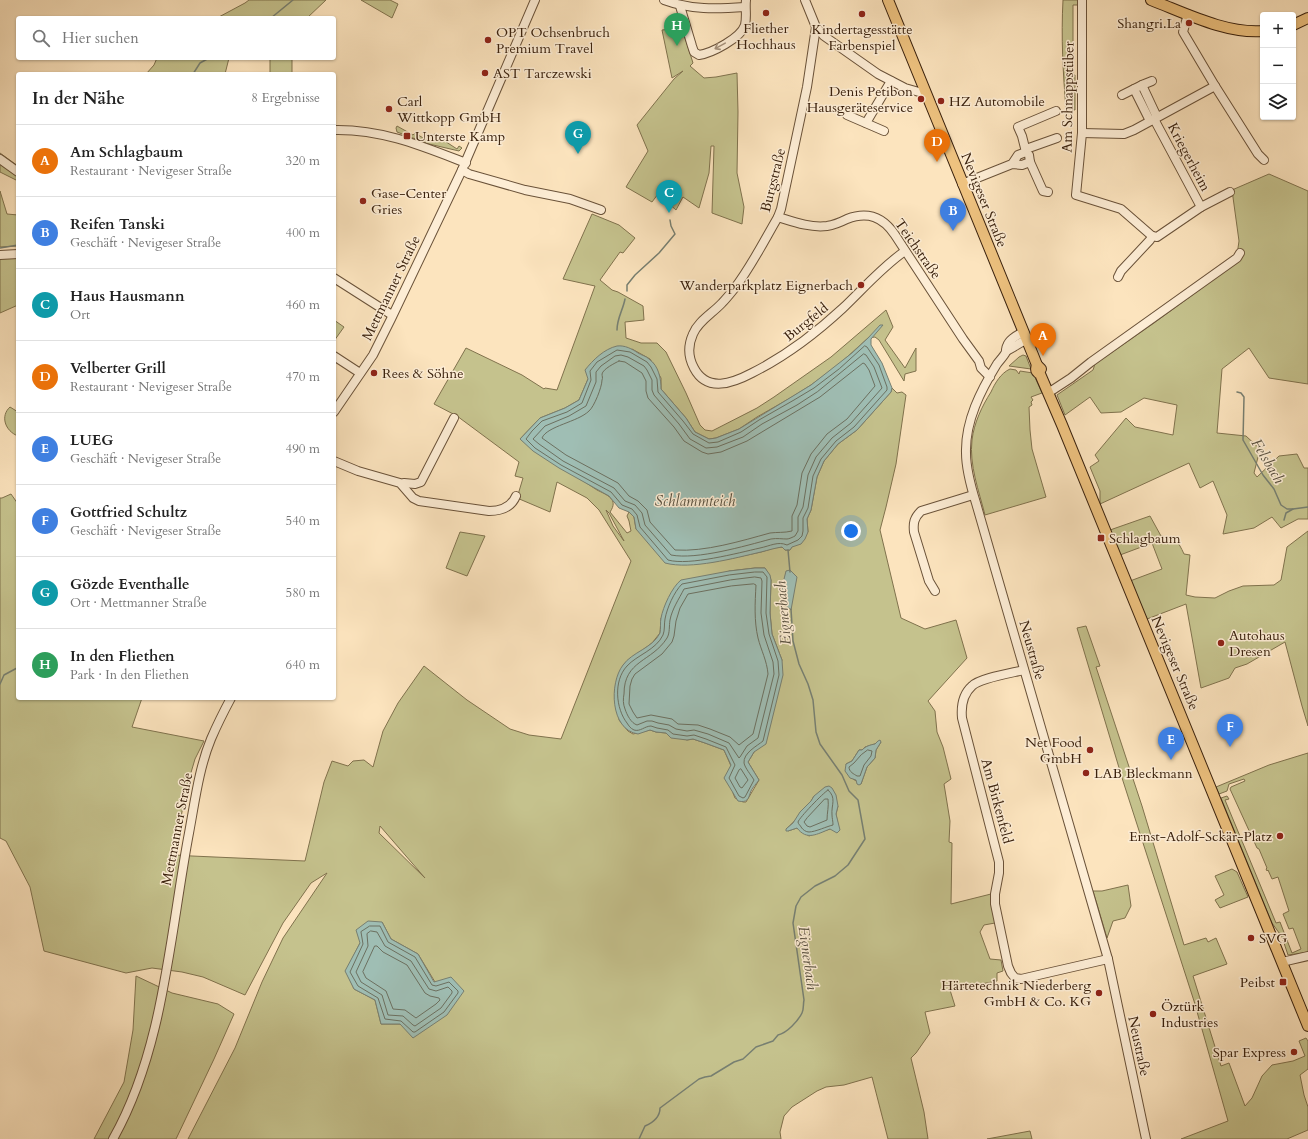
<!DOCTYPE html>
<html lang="de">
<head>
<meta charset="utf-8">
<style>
	body { margin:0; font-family:Cardo,serif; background:#f2f2f2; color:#222 }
	.controls { position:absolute; right:12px; top:12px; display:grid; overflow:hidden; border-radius:4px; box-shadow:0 1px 3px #0004 }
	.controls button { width:36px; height:36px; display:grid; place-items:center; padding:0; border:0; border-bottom:1px solid #e0e0e0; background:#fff; color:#222; font:20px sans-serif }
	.you { position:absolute; left:851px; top:531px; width:14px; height:14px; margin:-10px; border:3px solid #fff; border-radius:50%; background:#1a73e8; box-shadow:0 0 0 6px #1a73e833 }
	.badge { display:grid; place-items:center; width:26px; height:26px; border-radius:50%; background:#7c3aed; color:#fff; font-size:13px; font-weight:700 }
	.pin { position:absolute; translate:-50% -33px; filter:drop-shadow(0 1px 2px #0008) }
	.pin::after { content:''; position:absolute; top:21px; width:14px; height:12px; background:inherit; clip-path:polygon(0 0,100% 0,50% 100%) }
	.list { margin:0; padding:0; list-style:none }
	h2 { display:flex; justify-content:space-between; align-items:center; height:52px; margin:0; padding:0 16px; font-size:17px }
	h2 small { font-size:13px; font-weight:400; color:#767676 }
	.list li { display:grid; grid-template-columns:26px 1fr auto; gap:12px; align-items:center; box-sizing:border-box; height:72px; padding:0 16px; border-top:1px solid #e0e0e0 }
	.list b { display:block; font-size:15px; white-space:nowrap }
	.list p { margin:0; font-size:13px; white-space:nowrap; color:#767676 }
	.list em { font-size:13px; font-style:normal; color:#767676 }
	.icon { flex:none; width:22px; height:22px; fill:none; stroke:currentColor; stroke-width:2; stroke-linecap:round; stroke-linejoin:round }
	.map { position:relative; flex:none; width:1308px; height:1139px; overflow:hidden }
	.search { position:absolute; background:#fff; box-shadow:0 1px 3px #0004; left:16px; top:16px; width:320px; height:44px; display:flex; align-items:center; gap:10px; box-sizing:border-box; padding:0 14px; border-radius:4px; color:#767676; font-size:15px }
	.panel { position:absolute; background:#fff; box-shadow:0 1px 3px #0004; left:16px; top:72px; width:320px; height:628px; border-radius:4px }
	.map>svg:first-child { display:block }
	.green { fill:#c5c28d; stroke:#80724d; fill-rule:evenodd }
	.water { fill:#9fbeb4; stroke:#777f71 }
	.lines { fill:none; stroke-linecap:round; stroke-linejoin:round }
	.shore { stroke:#6c7060; stroke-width:1 }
	.stream { stroke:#777f71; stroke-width:1.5 }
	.minor-casing { stroke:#6a5239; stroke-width:10 }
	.major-casing { stroke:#3a210d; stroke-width:12 }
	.minor { stroke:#fdedd5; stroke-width:8 }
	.major { stroke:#eec27f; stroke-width:10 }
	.oneway { stroke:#a5917b }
	.poi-dot { fill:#8f2418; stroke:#fdedd5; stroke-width:1.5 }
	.labels { text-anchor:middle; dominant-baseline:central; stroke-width:3; stroke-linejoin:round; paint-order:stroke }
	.poi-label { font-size:14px; fill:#3a210d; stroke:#fdedd5; text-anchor:start }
	.street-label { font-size:14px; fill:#3a210d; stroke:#fdedd5 }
	.water-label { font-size:15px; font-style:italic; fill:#58503f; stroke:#fdedd5 }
</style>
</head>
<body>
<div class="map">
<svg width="1308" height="1139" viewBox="0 0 1308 1139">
	<rect width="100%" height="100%" fill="#fce4be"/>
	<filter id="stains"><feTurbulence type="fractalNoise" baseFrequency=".005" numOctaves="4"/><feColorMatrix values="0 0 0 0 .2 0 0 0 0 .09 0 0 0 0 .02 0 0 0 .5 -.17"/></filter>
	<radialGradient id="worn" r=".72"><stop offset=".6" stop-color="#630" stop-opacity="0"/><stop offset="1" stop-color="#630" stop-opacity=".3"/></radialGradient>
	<g class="green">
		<path d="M249,0H326L307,18H217L245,3Z"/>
		<path d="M361,0H390L398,4L392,18Z"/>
		<path d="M1063,0H1079L1078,5H1073V75H1075V110L1066,109C1063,73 1061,37 1063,0Z"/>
		<path d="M682,28L693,63L690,66L704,78L716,77L737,73L738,112L737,173L744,207L742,224L712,213L714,146H711L709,173L699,208L683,197L676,210L658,194L652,202L626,187L648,151L637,125L674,79L683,71L672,78L662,30Z"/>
		<path d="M157,58H229L225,74H146L154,65Z"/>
		<rect x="270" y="58" width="22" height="16"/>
		<path d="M397,126L413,135L415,133L428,141L434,134L457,149L459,146L462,148L459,151L429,144L397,132L396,128Z"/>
		<path d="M0,153L18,166V181L0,172Z"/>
		<path d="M1269,174L1308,191V384L1269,378L1249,348L1222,369L1217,433L1246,436L1260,449L1254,473L1257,477L1279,456L1297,454L1304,468H1308V519H1298L1281,528L1272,517L1254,528L1223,534L1227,515L1213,481L1200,488L1189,463L1100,504V491L1090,467L1099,461L1095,455L1126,418L1135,427L1173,435L1177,405L1144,398L1121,412L1101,413L1090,397L1065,415L1057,395L1093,370L1095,364L1154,323L1232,266L1237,255L1239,241L1232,190Z"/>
		<path d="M0,191L7,214L18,215V246L0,247Z"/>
		<path d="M592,214L619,225L635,238L623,253L620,252L600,280L612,290L618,292L643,306L644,320L625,322L626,338L641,343H657L666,352L686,393L700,425L705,430L712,431L757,408L774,397L831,357L886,310L893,327L885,340L905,368L916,348V371L905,374L904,381L879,340L875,337L868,338L837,366L811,385L792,397L757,417L739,429L716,438L709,439L695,432L686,418L661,389V378L650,359L632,349L588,379L579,400L565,408L540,418L520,439L597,490C607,495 619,499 610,512L627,533L631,531L629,521L627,516L629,512L634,517L636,529L644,537L728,559L761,552L774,548L783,547L785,550H790L792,546L808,532L807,519L811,510L817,477L824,461L838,444L857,430L891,392L892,388L897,393L902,392L906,395L896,464L886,507L880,530L901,618L925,629L956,620L967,658L928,701L935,711L937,732L943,747L951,779L944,784L950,821L949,842L952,843L951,904L991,894L995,923L984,925L980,932L990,959L1001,960L1003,971L997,973V981L950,990L955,1006L925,1012L930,1033L916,1053L911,1058L924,1112L928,1139H888L872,1077L844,1085L826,1087L817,1091L792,1107L784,1116L780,1132L781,1139H188L235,1048L262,982L283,938L327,873L311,883L283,923L245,995L203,977L182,972L152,968L126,973L44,951L30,887L6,841L0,838V498H2L11,494L18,504V698H142L132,727L204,741L195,759L185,793L175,855L192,856L305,861L324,782L332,761L348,766L353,761L364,760L373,767L383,731L398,703L424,666L467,700L510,729L529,735L561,739L631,561L599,510L587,498L557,482L550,512L517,498L523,478L515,476L519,462L457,416L434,404L466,348L522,375L544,389L545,388L557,390L595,286L563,279ZM606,510L609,513L624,541L613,526ZM755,568H765L771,580L770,613L772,634L782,660L754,752L748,762L759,780L746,802H743L735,798L733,793L731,766L724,750L705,743L693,739L687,740L666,733L656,732L650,730L633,734L628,731L619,720L624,664L652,643L660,633L661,618L729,571ZM881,742L876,750L875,758L867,767L861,784L853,779L846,764L852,761L859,750H862L865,747ZM814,796L838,806L836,814L838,825L830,829L809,836L797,828L788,831L786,829C796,820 808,808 814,796ZM380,826L425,878L379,833ZM382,922L391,939L418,954L435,982L400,1024H381L375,1000L354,989L346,971L360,943Z"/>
		<path d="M0,256H18V305L0,313Z"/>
		<path d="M334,320L344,327L334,341Z"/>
		<path d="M1023,355L1026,356L1031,369L1009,366L1019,357Z"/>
		<path d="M1010,369L1016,370L1019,374L1020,371L1033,373L1042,393L1031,397L1033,400L1031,402L1032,405L1029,407L1030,430L1032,449L1046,497L985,515C979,491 969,465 972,440C974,423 982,406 991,392C995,383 1001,373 1010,369Z"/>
		<path d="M10,407L18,412V436C5,431 0,416 10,407Z"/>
		<path d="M1150,516L1161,536C1176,538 1178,541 1184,554L1190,555L1186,595L1195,597L1215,598L1229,591L1243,586L1274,585L1281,580L1287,547L1308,531V726L1302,706L1285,642L1247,664L1235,668L1229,678L1201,688L1186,604L1147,619L1130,581L1162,569L1152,543L1120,555L1110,530Z"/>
		<path d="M460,532L485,536L467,576L446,568Z"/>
		<path d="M1086,626L1100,666L1096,667L1142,806L1184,945L1206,938L1208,942L1216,938L1227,964L1193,976L1221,1066L1229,1063L1245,1106L1252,1098L1262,1076L1272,1065L1293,1061L1305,1056L1299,1041L1306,1038L1308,1041V1069L1300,1075L1304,1095L1308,1107V1130L1287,1139H1181L1228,1121L1194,1001L1123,781L1077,628Z"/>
		<path d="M1308,753V952L1288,955L1282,937L1272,923L1221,798L1227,796L1229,799L1225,800L1276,923L1280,922L1292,953L1301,949L1293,928L1289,929L1283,914L1289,911L1278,877L1272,879L1268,870L1267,871L1266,869L1267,868L1259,849L1257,848L1230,789L1231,787L1245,781L1244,779L1229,784L1227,791L1219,794L1216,787L1269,765Z"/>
		<path d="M1232,869L1237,872L1248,897L1220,908L1215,900L1224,895L1215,876Z"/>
		<path d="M1128,885L1131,906L1125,918L1113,921L1107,938L1093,891H1102Z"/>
		<path d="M136,976L172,993L218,1004L234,1014L214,1059L176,1139H94L124,1082L133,1030Z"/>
		<path d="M1030,1131L1032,1139H987Z"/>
	</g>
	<g class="water">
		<path d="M880,325H883L871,339V345L882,363L892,388L891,392L857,430L838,444L824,461L817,477L811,510L807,519L808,532L805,539L801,544L792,547L790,550H785L782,547C775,548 769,550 761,552C735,558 691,570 665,563L636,529L634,517L629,512L619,508L609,496L559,468L533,451L520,439L540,418L565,408L579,400L588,379L585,370C593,360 604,349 617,346C625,345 632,349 638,353C641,355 646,356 649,359C659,366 661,379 661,389L686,418L695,432L709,439L716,438L739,429L811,385L852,353L868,338Z"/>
		<path d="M755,568H765L770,575L771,580L770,613L772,634L782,660L783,675L766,744L754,752L748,762L759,780C756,784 753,787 751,791C748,799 748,803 738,801L724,778L731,765L724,750L705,743L693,739L687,740L671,738L666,733L656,732L650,730L638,734C610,730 609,683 623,665C632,652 653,648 660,633C661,629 660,622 661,618C663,607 672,587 681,580L729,571Z"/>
		<path d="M790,570L797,577L791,610L783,603L782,587L786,571Z"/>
		<path d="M878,741L880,740L881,742L876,750L875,758L867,767L861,784L859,785L857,784L856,780L850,778L845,771L846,764L852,761L859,750H862C866,746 870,745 875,744Z"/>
		<path d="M829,786L832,788L836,795L838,806L836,814L840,830L837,833L830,829C817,834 807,841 797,828L788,831H786V829L793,823L800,812L811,801L814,796L825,787Z"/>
		<path d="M368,921L382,922L391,939L418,954L434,982L451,977L464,991L447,1015L413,1038L400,1024H381L375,1000L354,989L345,971L360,943L356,930Z"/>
	</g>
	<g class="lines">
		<g class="shore">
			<path d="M865,346L867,347L879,365L887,387V390L854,427L836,441L821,459L813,476L808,508L803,518V531L802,536L798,540L787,545C778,541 770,546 760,548C738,553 689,566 668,560L640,527L637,515L632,509L622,505L611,492L561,465L535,448L526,439L532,431L542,421L567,412L582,403L591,380L590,371L597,362L617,350L630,352L647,362L651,367L657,379L658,392L683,421L693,434L709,443L718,442L741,432L759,420L794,400L814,388L839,369Z"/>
			<path d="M864,354L866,355L874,367L882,388L851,423L832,438L816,457L808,475L803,507L798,517V531L795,536C793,537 789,539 787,539C782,539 777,538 771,539C745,546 697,560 671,555L645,525L642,513L635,505L625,501L614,488L563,461L539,444L533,439L545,426L569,416L586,406L596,382V372L601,366L615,356L621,355L628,357L644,366L647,370L652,380V390L654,395L679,424L690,439L706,448L717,447L743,437L762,424L797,405L817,392Z"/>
			<path d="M619,361L625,362L642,373L646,381V391L648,398L674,427L684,441L702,452L708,454L721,452L747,441L820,397L863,363L865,364L869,370L875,386L847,419L827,434L811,454L802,473L797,505L792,516V531C784,533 777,532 770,533C741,541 705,552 675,550L650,522L647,510L638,501L629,496L618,483L566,455L542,438C547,426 578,422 589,411C594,407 602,387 602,380C603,378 602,376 602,374C603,369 615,363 619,361Z"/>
			<path d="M755,572H763L767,577L766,613L769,634L778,661L779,675L763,741C757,746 743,753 744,763C745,768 751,775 754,780L745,797L743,798L739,796L729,778L735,765L726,747L706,739L694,735L687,736L673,734L668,730L657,728L651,726C645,726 640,732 634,730C630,728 629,726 627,723C616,709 613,681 627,666C637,655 656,650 663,635C665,630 664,624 665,619C667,608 674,592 682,584L729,575Z"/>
			<path d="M755,577L761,578L762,581L761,613L764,635L773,662L774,674L758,738L747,746L740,757L739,758L729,743L708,734L694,730L687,731L676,729L669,725L658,723L652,721H647L637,725C631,723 627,715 625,709C623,704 623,699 624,694C624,660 652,662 667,638C670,633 669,626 670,620C672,609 679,599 684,589L730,580Z"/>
			<path d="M754,584L756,585C755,603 754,621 758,638C761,650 767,661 768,674L753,734L739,745L730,737L710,729L698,725L678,724L672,719L651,715L637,718L633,712L629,704L630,686L632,679L635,674L662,654L672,642L674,636L676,621L680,608L688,594L731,586Z"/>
			<path d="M868,750L872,751L871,756L864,765L860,776H857C854,774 849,772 849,767L854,763L861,755Z"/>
			<path d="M741,769L748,780L742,788L740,787L735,778L739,770Z"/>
			<path d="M828,790C837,798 831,805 832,815C832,818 833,821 833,825C828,826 815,832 809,832C806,832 803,830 801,827C801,826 798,824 798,822C799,818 823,793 828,790Z"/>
			<path d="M825,799H828C829,806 827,813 827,820L810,827L807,826L804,822L807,818Z"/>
			<path d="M370,926H380L388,942L415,957L432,985L436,986L449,982L458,991V993L444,1012L415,1032H413L401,1021L385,1019L378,998L358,986L350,972L363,944L361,932Z"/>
			<path d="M371,931L377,932L385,946L411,961L429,989L436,991L448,987L452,991V993L441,1008L415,1026L413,1025L403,1016L388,1015L382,995L361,982L356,972L368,946L367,934Z"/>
			<path d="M375,946H377L383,952L407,965L425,993L430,996L439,998L440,1000L436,1004L416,1018L405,1010L393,1009L386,991L366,978L363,972Z"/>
		</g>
		<g class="stream">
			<path d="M271,18L293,0"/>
			<path d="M193,74L200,63L209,58"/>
			<path d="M0,248L18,245"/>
			<path d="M627,291V285L635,275L659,253L675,234L671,226L670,220"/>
			<path d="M617,330C617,318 623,310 625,299"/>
			<path d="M1237,392L1241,393L1244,397L1243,440L1263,475L1274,489L1281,505L1287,509H1293"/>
			<path d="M1284,520L1286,513L1293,509L1308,507"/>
			<path d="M788,550L790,572"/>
			<path d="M0,684L4,675L17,668L18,663"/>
			<path d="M639,1139L645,1126C652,1123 660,1118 660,1108L699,1079L705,1077L711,1076L734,1062L743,1059L756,1047L773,1041L778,1035C787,1033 798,1021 802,1013C804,1009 803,1004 804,1000L793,923L796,906L801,897L815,886L835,876L848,865L865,839L858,800L849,791L842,775L820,744L816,732L813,700L808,684L799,664L793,641L791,609"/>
		</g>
		<defs>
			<g id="minor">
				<path d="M664,0C691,10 716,9 745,7"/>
				<path d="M805,0L816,27L807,87L781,209L778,217C764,241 751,267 734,289C730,294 726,299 722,303C713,313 698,321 693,334C688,345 688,357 694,368C707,393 733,383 752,373C786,356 815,334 843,308C863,289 882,267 905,251"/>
				<path d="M1082,0V133L1076,195L1121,209L1152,236"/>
				<path d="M680,6L692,46L694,52L699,55C712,53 741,38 745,25C747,17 745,8 746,0"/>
				<path d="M1188,14L1183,32L1215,86L1258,154L1264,160"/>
				<path d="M816,27L824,36L878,74L905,88L926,94"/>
				<path d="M1142,85L1152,81"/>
				<path d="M1122,95L1134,89"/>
				<path d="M847,115L884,131"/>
				<path d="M1154,119L1201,207"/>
				<path d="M1150,121L1134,89L1142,85L1157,117"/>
				<path d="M866,123L891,81"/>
				<path d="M334,130C382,129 422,146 466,163"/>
				<path d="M1082,133L1124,134L1134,130L1215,86"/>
				<path d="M1026,149L1057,138"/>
				<path d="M1026,152L1022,136L1018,127L1056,111"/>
				<path d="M0,159L18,172"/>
				<path d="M1030,162L1043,191L1048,192"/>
				<path d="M462,170L469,174L525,190L570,199L601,210"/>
				<path d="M962,184L1012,164L1022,165L1030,162L1029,155L1026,152L1018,155L1012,164"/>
				<path d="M778,217C794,222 810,228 827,226C834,225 841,222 847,219C868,211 883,217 895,235L963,339L979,361L981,368L990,377"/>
				<path d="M1152,236L1157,237L1201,207L1230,192"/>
				<path d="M0,255L18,254"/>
				<path d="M1118,277L1121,271L1150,240L1152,236"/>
				<path d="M334,278L392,315"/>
				<path d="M1023,332C1018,335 1009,339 1007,346C1006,347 1006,350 1006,352C1004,356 1000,360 997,364C981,390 965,421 966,453C966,470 971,487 976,503L1108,959L1146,1139"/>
				<path d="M1006,351C1013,348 1019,343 1026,340"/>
				<path d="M334,356L360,373"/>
				<path d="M1048,393L1071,378L1091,362L1237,258L1240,253"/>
				<path d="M334,412L373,355L391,319L462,170L535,0"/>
				<path d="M334,461L358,471L400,483L413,498L419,501L489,511C500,511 511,508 516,496"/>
				<path d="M404,483L415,484L421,482L454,418"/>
				<path d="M935,591L929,581L914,532C913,523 914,518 921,511L973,495"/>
				<path d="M1024,670C1012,673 980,678 972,686C963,694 961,707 962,718L999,862V873L995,894V904L1008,966L1011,973L1015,978L1021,979L1108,959"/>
				<path d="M1282,962L1308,956"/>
				<path d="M113,1139C164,1049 170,933 189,833C195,801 199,768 211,739C217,725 224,711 231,698"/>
			</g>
			<g id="major">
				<path d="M888,0L1033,355L1037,365L1041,369"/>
				<path d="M1151,0C1185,13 1226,34 1263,31"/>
				<path d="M1293,25L1308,18"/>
				<path d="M1037,365C1035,370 1036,372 1040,374L1062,425L1308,1026"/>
			</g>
		</defs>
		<use href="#minor" class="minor-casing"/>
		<use href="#major" class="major-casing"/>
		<use href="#minor" class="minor"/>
		<use href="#major" class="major"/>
	</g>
	<defs><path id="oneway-shaft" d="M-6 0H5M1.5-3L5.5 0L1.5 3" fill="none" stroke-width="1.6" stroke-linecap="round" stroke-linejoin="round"/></defs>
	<use class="oneway" href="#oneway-shaft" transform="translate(720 46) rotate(151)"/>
	<g class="poi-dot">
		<circle cx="766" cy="13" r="4"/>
		<circle cx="862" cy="14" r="4"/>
		<circle cx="1189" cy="23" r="4"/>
		<circle cx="488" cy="40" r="4"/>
		<circle cx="485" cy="73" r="4"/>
		<circle cx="921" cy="99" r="4"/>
		<circle cx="941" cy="101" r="4"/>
		<circle cx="389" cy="109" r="4"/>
		<rect x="403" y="132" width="8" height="8" rx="2"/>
		<circle cx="363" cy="201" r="4"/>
		<circle cx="861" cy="285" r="4"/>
		<circle cx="374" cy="373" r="4"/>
		<rect x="1097" y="534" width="8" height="8" rx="2"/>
		<circle cx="1221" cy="643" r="4"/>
		<circle cx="1090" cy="750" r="4"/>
		<circle cx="1086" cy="773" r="4"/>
		<circle cx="1280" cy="836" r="4"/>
		<circle cx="1251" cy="938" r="4"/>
		<rect x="1279" y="978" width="8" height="8" rx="2"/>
		<circle cx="1099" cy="993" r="4"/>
		<circle cx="1153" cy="1014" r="4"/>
		<circle cx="1294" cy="1052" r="4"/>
	</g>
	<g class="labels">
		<g class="poi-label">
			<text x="1181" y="23" text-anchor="end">Shangri.La</text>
			<text x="766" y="28" text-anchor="middle">Fliether<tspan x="766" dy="16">Hochhaus</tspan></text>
			<text x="862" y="29" text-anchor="middle">Kindertagesstätte<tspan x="862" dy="16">Farbenspiel</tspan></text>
			<text x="496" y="32">OPT Ochsenbruch<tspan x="496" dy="16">Premium Travel</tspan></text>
			<text x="493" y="73">AST Tarczewski</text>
			<text x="913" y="91" text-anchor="end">Denis Petibon<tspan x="913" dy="16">Hausgeräteservice</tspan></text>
			<text x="397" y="101">Carl<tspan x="397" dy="16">Wittkopp GmbH</tspan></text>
			<text x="949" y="101">HZ Automobile</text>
			<text x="415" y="136">Unterste Kamp</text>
			<text x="371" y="193">Gase-Center<tspan x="371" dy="16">Gries</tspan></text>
			<text x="853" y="285" text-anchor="end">Wanderparkplatz Eignerbach</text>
			<text x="382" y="373">Rees &amp; Söhne</text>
			<text x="1109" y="538">Schlagbaum</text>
			<text x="1229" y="635">Autohaus<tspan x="1229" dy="16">Dresen</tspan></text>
			<text x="1082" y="742" text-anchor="end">Net Food<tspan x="1082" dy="16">GmbH</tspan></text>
			<text x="1094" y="773">LAB Bleckmann</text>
			<text x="1272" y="836" text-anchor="end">Ernst-Adolf-Sckär-Platz</text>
			<text x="1259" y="938">SVG</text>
			<text x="1275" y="982" text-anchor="end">Peibst</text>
			<text x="1091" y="985" text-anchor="end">Härtetechnik Niederberg<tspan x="1091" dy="16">GmbH &amp; Co. KG</tspan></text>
			<text x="1161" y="1006">Öztürk<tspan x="1161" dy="16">Industries</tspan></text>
			<text x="1286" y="1052" text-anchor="end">Spar Express</text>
		</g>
		<g class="street-label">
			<text transform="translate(1068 97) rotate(-89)">Am Schnappstüber</text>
			<text transform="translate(1189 157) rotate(62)">Kriegerheim</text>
			<text transform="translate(773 180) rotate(-76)">Burgstraße</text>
			<text transform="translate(984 200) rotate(68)">Nevigeser Straße</text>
			<text transform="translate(918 249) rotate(55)">Teichstraße</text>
			<text transform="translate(391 288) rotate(-64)">Mettmanner Straße</text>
			<text transform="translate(806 322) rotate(-39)">Burgfeld</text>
			<text transform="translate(1032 650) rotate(74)">Neustraße</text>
			<text transform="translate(1175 663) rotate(67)">Nevigeser Straße</text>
			<text transform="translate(997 801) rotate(75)">Am Birkenfeld</text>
			<text transform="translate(177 829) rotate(-79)">Mettmanner Straße</text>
			<text transform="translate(1139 1046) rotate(78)">Neustraße</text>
		</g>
		<g class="water-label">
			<text transform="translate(1268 461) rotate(59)">Felsbach</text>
			<text x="695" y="501">Schlammteich</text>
			<text transform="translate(783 613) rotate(-95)">Eignerbach</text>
			<text transform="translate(808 958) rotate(82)">Eignerbach</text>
		</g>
	</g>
	<rect width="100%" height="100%" filter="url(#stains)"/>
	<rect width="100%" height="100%" fill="url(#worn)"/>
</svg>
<div class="controls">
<button>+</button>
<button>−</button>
<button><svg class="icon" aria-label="layers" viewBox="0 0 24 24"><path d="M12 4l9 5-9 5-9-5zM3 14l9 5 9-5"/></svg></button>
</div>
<div class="you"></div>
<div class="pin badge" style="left:1043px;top:356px;background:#e8710a">A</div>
<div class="pin badge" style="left:953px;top:231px;background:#3f7fe0">B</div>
<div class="pin badge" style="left:669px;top:213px;background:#0f9aa8">C</div>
<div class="pin badge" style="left:937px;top:162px;background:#e8710a">D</div>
<div class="pin badge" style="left:1171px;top:760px;background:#3f7fe0">E</div>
<div class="pin badge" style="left:1230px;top:747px;background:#3f7fe0">F</div>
<div class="pin badge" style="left:578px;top:154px;background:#0f9aa8">G</div>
<div class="pin badge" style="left:677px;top:46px;background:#2e9e5b">H</div>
<div class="search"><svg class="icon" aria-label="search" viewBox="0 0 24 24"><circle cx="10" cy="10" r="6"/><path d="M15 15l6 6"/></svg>Hier suchen</div>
<section class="panel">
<h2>In der Nähe<small>8 Ergebnisse</small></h2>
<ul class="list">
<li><span class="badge" style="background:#e8710a">A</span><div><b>Am Schlagbaum</b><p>Restaurant · Nevigeser Straße</p></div><em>320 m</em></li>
<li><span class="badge" style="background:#3f7fe0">B</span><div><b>Reifen Tanski</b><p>Geschäft · Nevigeser Straße</p></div><em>400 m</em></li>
<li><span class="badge" style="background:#0f9aa8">C</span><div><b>Haus Hausmann</b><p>Ort</p></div><em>460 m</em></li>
<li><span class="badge" style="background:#e8710a">D</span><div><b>Velberter Grill</b><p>Restaurant · Nevigeser Straße</p></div><em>470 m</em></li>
<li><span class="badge" style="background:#3f7fe0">E</span><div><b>LUEG</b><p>Geschäft · Nevigeser Straße</p></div><em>490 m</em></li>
<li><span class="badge" style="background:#3f7fe0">F</span><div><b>Gottfried Schultz</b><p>Geschäft · Nevigeser Straße</p></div><em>540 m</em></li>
<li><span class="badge" style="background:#0f9aa8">G</span><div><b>Gözde Eventhalle</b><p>Ort · Mettmanner Straße</p></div><em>580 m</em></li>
<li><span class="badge" style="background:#2e9e5b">H</span><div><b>In den Fliethen</b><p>Park · In den Fliethen</p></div><em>640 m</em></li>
</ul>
</section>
</div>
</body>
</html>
